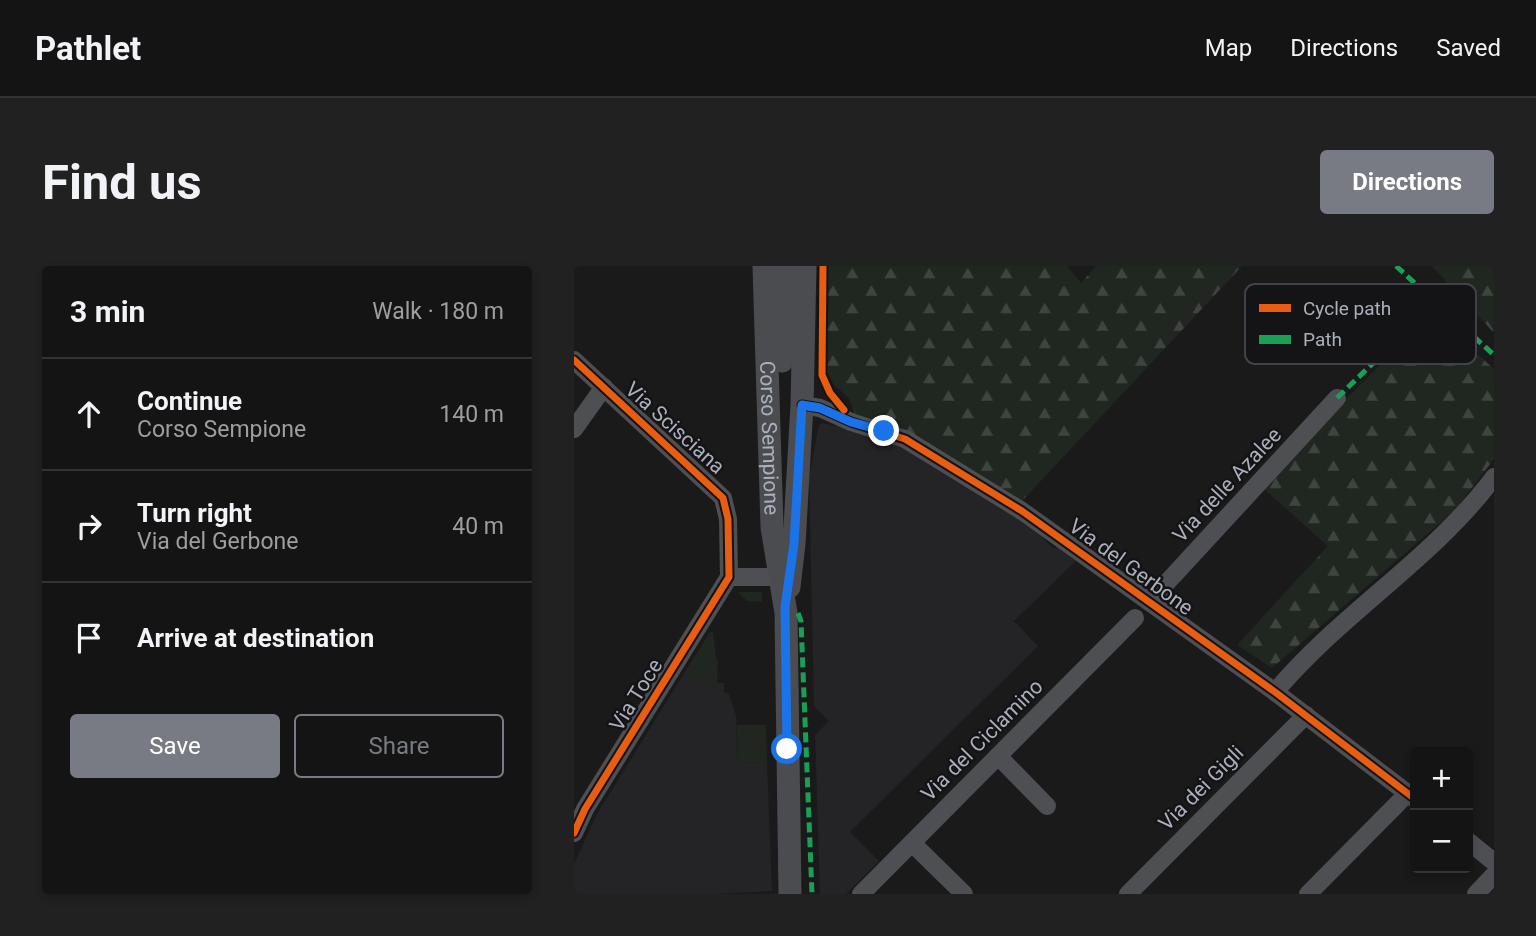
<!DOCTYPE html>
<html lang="en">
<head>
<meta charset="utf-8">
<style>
	body { margin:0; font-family:Roboto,sans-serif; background:#212122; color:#f1f3f6 }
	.controls { position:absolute; right:21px; bottom:21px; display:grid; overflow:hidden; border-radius:7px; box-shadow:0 4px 10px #0003 }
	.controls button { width:63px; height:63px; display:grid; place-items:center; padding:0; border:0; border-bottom:2px solid #333334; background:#141414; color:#f1f3f6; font:35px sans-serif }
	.stop { position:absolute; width:21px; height:21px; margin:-16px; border:5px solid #1a73e8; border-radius:50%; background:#fff }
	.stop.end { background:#1a73e8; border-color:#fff; box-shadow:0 2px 7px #0008 }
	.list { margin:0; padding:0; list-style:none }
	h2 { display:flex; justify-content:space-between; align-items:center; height:91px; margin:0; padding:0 28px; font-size:30px }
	h2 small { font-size:23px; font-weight:400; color:#9d9ea0 }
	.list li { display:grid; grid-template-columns:46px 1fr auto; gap:21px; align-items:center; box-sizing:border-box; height:112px; padding:0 28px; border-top:2px solid #333334 }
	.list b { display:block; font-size:26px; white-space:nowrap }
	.list p { margin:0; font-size:23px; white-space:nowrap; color:#9d9ea0 }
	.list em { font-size:23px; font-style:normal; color:#9d9ea0 }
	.actions { display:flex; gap:14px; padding:21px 28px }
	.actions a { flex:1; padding:16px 0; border:2px solid #787b83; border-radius:7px; text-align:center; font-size:24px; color:#787b83 }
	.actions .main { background:#787b83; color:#fff }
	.icon { flex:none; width:38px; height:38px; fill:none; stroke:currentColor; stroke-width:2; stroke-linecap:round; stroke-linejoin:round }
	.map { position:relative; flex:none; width:920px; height:628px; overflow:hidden; border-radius:7px }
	header { display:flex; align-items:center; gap:42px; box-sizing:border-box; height:98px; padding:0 35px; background:#141414; border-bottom:2px solid #333334 }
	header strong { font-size:33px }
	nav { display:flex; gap:38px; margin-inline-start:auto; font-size:24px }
	.intro { display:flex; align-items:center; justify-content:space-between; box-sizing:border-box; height:168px; padding:0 42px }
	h1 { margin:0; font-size:49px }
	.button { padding:18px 32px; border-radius:7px; background:#787b83; color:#fff; font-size:24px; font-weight:700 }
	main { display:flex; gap:42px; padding:0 42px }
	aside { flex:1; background:#141414; border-radius:7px; box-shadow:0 4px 10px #0003 }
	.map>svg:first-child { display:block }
	.built { fill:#242426 }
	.grass { fill:#202721 }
	.forest { fill:url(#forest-firs) }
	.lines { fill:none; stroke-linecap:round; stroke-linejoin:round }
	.minor { stroke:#4e4f53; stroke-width:18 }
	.major { stroke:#4b4c4f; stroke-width:23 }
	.quiet { stroke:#1a9f57; stroke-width:5; stroke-dasharray:10 5; stroke-linecap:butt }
	.cycleway-casing { stroke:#141416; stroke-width:11 }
	.cycleway { stroke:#e95d12; stroke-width:7 }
	.route { stroke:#1a73e8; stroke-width:9 }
	.labels { text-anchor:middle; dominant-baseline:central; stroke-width:5; stroke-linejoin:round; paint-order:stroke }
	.street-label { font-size:21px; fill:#abafbb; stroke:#141416 }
	.key { fill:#141416; stroke:#414248; stroke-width:2 }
	.key-label { font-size:19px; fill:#abafbb }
</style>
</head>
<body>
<header>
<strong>Pathlet</strong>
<nav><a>Map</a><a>Directions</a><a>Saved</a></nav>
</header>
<div class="intro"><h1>Find us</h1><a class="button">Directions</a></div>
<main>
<aside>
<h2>3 min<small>Walk · 180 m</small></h2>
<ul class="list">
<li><svg class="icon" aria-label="ahead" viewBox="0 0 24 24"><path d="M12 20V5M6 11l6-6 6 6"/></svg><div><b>Continue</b><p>Corso Sempione</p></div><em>140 m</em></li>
<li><svg class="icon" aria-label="right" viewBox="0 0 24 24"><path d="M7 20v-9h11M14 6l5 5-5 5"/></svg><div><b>Turn right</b><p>Via del Gerbone</p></div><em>40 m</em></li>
<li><svg class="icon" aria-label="arrive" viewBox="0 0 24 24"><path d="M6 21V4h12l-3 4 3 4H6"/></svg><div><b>Arrive at destination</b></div></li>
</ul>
<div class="actions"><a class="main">Save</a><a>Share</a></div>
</aside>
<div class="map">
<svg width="920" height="628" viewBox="0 0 920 628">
	<defs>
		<pattern id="forest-firs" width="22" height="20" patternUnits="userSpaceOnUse" patternTransform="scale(1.75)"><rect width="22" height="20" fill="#202721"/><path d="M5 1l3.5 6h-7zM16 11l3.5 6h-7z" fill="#3e443f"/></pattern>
	</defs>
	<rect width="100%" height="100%" fill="#1a1a1a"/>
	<g class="built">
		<path d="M248,157L307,169L327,176L439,246L452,260L455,257L480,283L486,278L502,295L440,355L464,380L276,566L305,595L272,628H246L241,469L255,455L240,440L235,211L245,159Z"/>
		<path d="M109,409L155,428L162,450L164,497L193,496L198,625L142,628H0V598L23,548Z"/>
	</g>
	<g class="grass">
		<path d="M164,326H188V336L173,335Z"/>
		<path d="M136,366H139L142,393L144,394L143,417H150V426L109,409Z"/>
		<path d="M163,459H192L193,496L164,497Z"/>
	</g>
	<g class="forest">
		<path d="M252,0H493L507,17L522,0H668L447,236C394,201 342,168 281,148L275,132L260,119L252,104Z"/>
		<path d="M858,0H920V67Z"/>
		<path d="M858,47L920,103V193L881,244L698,402L663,379L754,280L689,222L765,140Z"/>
	</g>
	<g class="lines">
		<g class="minor">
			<path d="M0,94L149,232L154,253L155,311L11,543L0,567"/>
			<path d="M228,139L246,142L277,156L331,173L448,245L701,426L841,533"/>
			<path d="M0,163L30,121"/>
			<path d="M155,311H205"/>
			<path d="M575,336L763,132"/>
			<path d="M701,426C767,347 859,293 920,211"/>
			<path d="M424,490L473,540"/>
			<path d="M894,575L920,596"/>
			<path d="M338,577L390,628"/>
			<path d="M287,628L561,352"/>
			<path d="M554,628L732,449"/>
			<path d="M734,628L834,527"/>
			<path d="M902,628L920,609"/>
		</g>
		<g class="major">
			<path id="s1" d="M190,0L198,261L212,347L216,628"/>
			<path d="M208,95L209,0"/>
			<path d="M215,321L220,278L228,139L231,0"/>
		</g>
		<g class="quiet">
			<path d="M822,0L920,89"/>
			<path d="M763,132L861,37"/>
			<path d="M224,347L227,355L238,628"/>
		</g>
		<defs>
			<g id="cycleway">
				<path d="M249,0L248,109L256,127L270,144"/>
				<path d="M0,94L149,232L154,253L155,311L11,543L0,567"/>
				<path d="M228,139L246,142L277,156L331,173L448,245L701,426L841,533"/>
			</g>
		</defs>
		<use href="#cycleway" class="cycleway-casing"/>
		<use href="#cycleway" class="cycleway"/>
	</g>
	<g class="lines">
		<path class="route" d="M213,483L211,341L220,278L228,139L246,142L277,156L310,165"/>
	</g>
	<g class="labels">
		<g class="street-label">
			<text transform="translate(101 162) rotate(42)">Via Scisciana</text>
			<text stroke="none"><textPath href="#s1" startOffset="172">Corso Sempione</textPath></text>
			<text transform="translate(653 219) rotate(-47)">Via delle Azalee</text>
			<text transform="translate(557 301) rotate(36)">Via del Gerbone</text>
			<text transform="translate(62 429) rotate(-58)">Via Toce</text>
			<text transform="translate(408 474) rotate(-45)">Via del Ciclamino</text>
			<text transform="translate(627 522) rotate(-45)">Via dei Gigli</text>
		</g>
	</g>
	<rect x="671" y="18" width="231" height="80" rx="10" class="key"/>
	<rect x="685" y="38" width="32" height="8" fill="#e95d12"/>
	<rect x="685" y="69" width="32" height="9" fill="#1a9f57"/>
	<g class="key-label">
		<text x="729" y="49">Cycle path</text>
		<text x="729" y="80">Path</text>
	</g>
</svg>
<div class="controls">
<button>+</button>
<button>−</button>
</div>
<div class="stop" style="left:213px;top:483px"></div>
<div class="stop end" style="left:310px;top:165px"></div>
</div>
</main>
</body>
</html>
